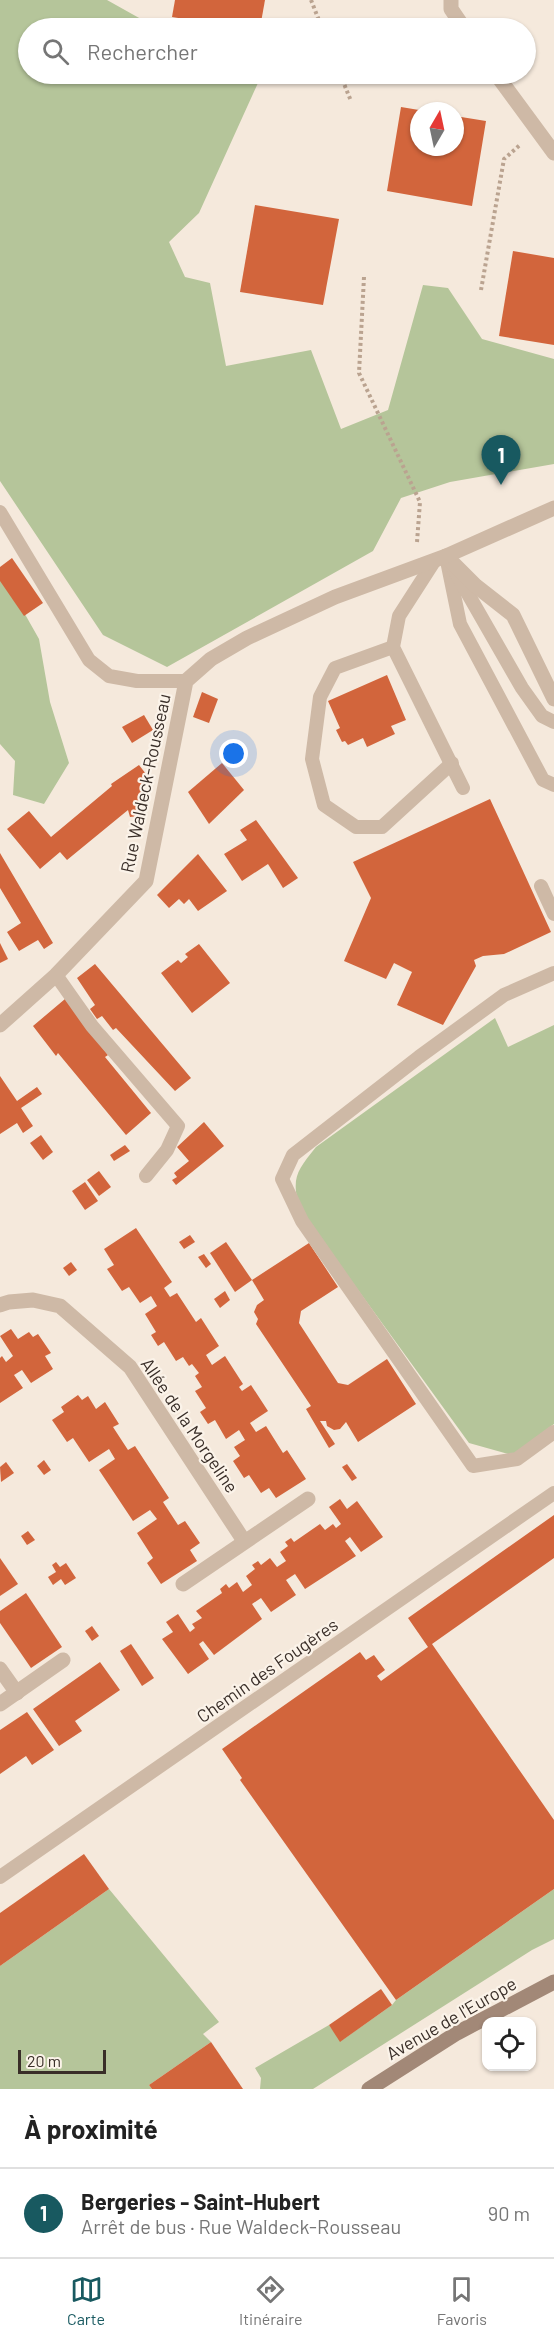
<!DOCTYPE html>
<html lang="fr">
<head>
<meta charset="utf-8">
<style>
	body { margin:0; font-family:Barlow,sans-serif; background:#f2f2f2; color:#222 }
	.controls { position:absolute; right:18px; bottom:18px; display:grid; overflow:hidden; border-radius:12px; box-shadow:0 2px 4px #0004 }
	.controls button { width:54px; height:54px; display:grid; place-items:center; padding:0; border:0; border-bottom:2px solid #e0e0e0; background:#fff; color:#222; font:30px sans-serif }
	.compass { position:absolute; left:410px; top:102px; width:54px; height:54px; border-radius:50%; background:#fff; box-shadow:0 2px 4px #0004; rotate:9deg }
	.scale { position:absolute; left:18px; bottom:15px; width:88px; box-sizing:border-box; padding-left:6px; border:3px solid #392e28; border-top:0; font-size:16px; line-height:21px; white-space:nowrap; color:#392e28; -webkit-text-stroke:4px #fbf3e9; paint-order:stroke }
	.you { position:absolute; left:234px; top:754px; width:21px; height:21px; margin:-15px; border:4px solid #fff; border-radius:50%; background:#1a73e8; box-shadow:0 0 0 9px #1a73e833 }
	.badge { display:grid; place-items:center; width:39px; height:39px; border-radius:50%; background:#185960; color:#fff; font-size:20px; font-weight:700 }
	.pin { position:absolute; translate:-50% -50px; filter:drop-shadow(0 2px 3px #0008) }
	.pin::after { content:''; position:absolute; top:32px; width:21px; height:18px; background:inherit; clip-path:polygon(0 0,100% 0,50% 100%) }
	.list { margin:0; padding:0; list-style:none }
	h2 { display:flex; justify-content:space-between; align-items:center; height:78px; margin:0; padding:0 24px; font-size:26px }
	h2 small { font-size:20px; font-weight:400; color:#767676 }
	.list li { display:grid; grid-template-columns:39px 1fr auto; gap:18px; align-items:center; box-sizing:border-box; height:90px; padding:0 24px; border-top:2px solid #e0e0e0 }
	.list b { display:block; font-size:22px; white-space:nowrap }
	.list p { margin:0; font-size:20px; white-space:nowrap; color:#767676 }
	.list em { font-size:20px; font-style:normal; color:#767676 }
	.icon { flex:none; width:33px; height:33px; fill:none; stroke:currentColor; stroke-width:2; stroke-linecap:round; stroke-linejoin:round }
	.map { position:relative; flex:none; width:554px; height:2089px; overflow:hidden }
	.search { position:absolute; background:#fff; box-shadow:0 2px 4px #0004; left:18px; right:18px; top:18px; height:66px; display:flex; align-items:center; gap:15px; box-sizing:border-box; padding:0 21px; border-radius:33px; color:#767676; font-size:22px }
	.sheet { height:168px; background:#fff }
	nav { display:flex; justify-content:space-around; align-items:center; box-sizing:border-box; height:84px; border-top:2px solid #e0e0e0; background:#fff; font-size:16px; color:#767676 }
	nav a { display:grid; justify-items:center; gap:3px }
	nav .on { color:#185960 }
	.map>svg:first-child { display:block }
	.green { fill:#b5c59a }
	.building { fill:#d2653c }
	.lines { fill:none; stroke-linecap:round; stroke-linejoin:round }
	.path { stroke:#baa390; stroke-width:4; stroke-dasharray:3 3; stroke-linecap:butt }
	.lane { stroke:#ceb9a6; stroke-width:14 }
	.street { stroke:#ceb9a6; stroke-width:15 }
	.secondary { stroke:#a28877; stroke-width:15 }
	.labels { text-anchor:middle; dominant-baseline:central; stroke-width:4.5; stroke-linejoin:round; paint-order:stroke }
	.street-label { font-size:18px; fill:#392e28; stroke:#fbf3e9 }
</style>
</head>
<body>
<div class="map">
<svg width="554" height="2089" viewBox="0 0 554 2089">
	<rect width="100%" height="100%" fill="#f5e9dc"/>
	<g class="green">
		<path d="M0,0H107L157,28H28V74H262L199,213L169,242L185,277L210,283L226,366L311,350L341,429L388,410L423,285L448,288L482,339L554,359V464L450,482L401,498L373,551L167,667L103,635L0,481Z"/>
		<path d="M0,570L39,639L50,702L69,763L44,804L13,795L15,761L0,744Z"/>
		<path d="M495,1018L508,1047L554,1025V1424L512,1455L469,1443L300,1210C291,1178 296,1172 316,1147Z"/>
		<path d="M109,1889L219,2022L203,2034L211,2042L149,2085L152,2089H0V1966Z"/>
		<path d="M554,1889V1939L532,1950L313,2089H260L261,2078L255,2068L329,2025L341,2041L392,2005L396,2000Z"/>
	</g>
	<g class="building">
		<path d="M175,0H265L260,28H241L172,17Z"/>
		<path d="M401,107L419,110V147H455V116L486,121L472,206L387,191Z"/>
		<path d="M255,205L339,219L323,305L240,292Z"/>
		<path d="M513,251L554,258V345L499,336Z"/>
		<path d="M12,558L43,603L24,616L0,581V567Z"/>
		<path d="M387,675L406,720L391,726L395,734L367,747L363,738L348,745L345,741L342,742L336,730L340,728L328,701Z"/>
		<path d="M202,692L218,699L209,723L193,717Z"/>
		<path d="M144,715L153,730L132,743L122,727Z"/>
		<path d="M222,763L244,790L209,824L188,792Z"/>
		<path d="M139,765L146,774L143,798L135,804L141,811L140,816L130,817L128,810L67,860L60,852L40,869L7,829L29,811L51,837L112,786L111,784Z"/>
		<path d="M490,799L551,932L504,954L483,956L474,960L476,966L443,1025L397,1005L412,972L394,963L386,979L344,961L371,898L353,862Z"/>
		<path d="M256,820L298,878L283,888L268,864L242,881L224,854L247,840L240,830Z"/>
		<path d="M0,853L53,943L44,949L38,940L19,951L7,932L21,923L0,888Z"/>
		<path d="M198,854L227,891L198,911L189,899L184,904L179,899L169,908L157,895Z"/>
		<path d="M0,943L8,959L0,963Z"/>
		<path d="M199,944L230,983L192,1013L161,973L178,960L181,963L188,957L185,954Z"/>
		<path d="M95,964L191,1078L175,1091L116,1028L113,1030L102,1016L97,1019L90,1009L95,1005L77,978Z"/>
		<path d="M65,999L108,1055L105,1057L151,1113L126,1135L58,1053L56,1056L33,1026Z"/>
		<path d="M0,1076L17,1101L37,1087L42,1094L21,1108L33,1126L23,1133L17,1123L0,1134Z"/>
		<path d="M204,1122L224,1146L176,1185L172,1180L177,1177L174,1173L189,1161L177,1147Z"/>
		<path d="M41,1135L53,1152L43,1160L30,1143Z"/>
		<path d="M125,1145L130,1151L114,1161L110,1155Z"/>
		<path d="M99,1171L111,1187L99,1196L87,1180Z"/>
		<path d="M85,1182L98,1201L85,1210L72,1191Z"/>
		<path d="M136,1228L172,1282L164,1288L170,1297L177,1293L196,1322L201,1318L219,1346L206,1355L212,1365L225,1356L243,1384L239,1387L242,1391L251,1385L268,1411L250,1423L256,1432L266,1426L283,1453L287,1450L306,1479L276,1498L269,1488L261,1493L249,1475L244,1478L233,1461L240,1456L234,1447L245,1440L239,1430L226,1439L215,1420L208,1424L200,1412L206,1408L195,1391L202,1387L195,1376L199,1373L192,1364L189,1366L183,1357L176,1361L164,1342L158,1346L151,1335L156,1332L145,1314L157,1306L151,1296L140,1303L129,1287L122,1291L107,1269L114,1265L104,1249Z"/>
		<path d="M190,1235L195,1242L184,1249L179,1242Z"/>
		<path d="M226,1242L252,1280L235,1292L210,1253Z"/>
		<path d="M309,1243L338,1287L301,1311L299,1323L338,1383L348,1385L387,1359L416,1404L358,1442L346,1422L340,1429L334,1430L327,1426L326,1421H320L335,1444L329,1448L306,1409L311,1406L256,1324L258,1319L254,1312L257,1305L264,1300L252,1280Z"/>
		<path d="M204,1254L211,1264L206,1268L198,1257Z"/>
		<path d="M71,1262L77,1270L69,1276L63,1268Z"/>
		<path d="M225,1291L230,1300L220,1308L214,1299Z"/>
		<path d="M11,1329L18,1339L29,1332L33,1337L38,1334L51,1353L45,1356L53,1369L31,1383L22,1370L14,1375L23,1388L0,1403V1358L2,1356L6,1362L13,1356L0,1336Z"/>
		<path d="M78,1395L82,1400L88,1396L96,1409L105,1402L119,1424L113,1427L128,1450L135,1446L169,1498L163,1502L178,1525L185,1521L200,1543L190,1550L197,1561L161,1584L147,1563L153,1558L137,1533L157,1519L150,1510L133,1521L99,1470L115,1459L109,1449L89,1462L73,1438L67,1442L52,1420L64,1412L61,1407Z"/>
		<path d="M44,1460L51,1470L44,1475L37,1466Z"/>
		<path d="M6,1462L14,1473L1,1482L0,1467Z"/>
		<path d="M347,1464L357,1478L352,1481L342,1467Z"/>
		<path d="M340,1499L347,1509L357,1501L383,1537L361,1552L350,1537L345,1541L356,1556L305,1589L295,1574L286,1580L296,1595L271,1612L261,1598L252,1604L262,1619L214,1655L203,1641L199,1644L209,1659L188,1674L162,1639L173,1632L166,1622L178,1614L190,1632L195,1628L192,1624L202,1618L196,1611L222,1593L220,1589L226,1584L229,1588L237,1582L243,1592L252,1585L246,1576L255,1569L252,1565L258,1561L261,1565L270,1558L277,1567L286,1561L280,1552L288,1546L285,1542L291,1538L294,1542L320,1524L325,1530L333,1524L336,1528L341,1524L329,1507Z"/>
		<path d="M554,1515V1558L432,1644L554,1820V1889L396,2000L240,1780L242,1778L222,1749L360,1652L366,1660L374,1655L385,1670L377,1676L381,1681L428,1647L408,1618Z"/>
		<path d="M28,1531L35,1540L27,1545L21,1536Z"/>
		<path d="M0,1558L18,1584L0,1596Z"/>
		<path d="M56,1562L60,1567L66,1563L76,1578L65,1585L61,1579L53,1585L48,1577L56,1572L52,1565Z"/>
		<path d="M26,1593L62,1647L31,1668L0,1623V1611Z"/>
		<path d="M92,1626L99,1636L92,1641L85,1631Z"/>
		<path d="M131,1644L154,1678L142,1686L120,1651Z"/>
		<path d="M100,1662L120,1690L75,1721L82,1731L59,1746L33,1709Z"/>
		<path d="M27,1712L54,1750L32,1765L26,1756L0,1774V1730Z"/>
		<path d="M84,1854L109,1889L0,1966V1913Z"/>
		<path d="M381,1989L392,2005L340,2042L329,2025Z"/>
		<path d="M211,2042L243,2089H152L149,2085Z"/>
	</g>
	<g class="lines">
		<g class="path">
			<path d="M311,0L322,28"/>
			<path d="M340,74L351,101"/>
			<path d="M364,277L359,373L420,502L417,542"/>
			<path d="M481,290L504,159L520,145"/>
		</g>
		<g class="lane">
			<path d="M0,512L89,660L109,676L137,681H186"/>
			<path d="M446,556L460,624L543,780L554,785"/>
			<path d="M435,560L399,616L393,647L463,788"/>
			<path d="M452,566L522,688L542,716L554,722"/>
			<path d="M393,647L335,668L320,697L312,759L324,805L356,827H382L452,763"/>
			<path d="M541,886L554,914"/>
			<path d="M554,973L504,995L419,1057L293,1155L282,1179L302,1221L473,1466L517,1459L554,1432"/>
			<path d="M56,975L92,1026L178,1126L167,1150L146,1176"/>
			<path d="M0,1877L554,1493"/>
		</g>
		<g class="street">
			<path d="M451,0V9L464,28"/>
			<path d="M496,74L554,153"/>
			<path d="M446,556L476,586L513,615L554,699"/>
			<path d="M0,1025L56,975L146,881L186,681L211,659L247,638L335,597L446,556L554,508"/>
			<path d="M0,1305L9,1302L33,1300L60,1306L130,1367L244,1541"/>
			<path d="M183,1584L308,1499"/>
			<path d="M0,1669L17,1693"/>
			<path d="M0,1704L63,1660"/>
		</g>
		<path class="secondary" d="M369,2089L457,2033L554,1982"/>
	</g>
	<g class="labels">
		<g class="street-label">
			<text transform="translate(145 783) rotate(-78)">Rue Waldeck-Rousseau</text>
			<text transform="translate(190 1425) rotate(56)">Allée de la Morgeline</text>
			<text transform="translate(267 1670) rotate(-35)">Chemin des Fougères</text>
			<text transform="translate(451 2018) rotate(-30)">Avenue de l'Europe</text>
		</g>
	</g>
</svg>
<div class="controls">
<button><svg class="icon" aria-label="locate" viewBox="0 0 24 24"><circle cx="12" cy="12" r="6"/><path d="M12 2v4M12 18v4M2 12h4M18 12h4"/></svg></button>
</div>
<svg class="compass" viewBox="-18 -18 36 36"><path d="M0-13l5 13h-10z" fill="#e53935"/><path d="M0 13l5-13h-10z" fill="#767676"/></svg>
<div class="scale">20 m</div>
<div class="you"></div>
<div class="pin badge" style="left:501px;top:485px">1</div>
<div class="search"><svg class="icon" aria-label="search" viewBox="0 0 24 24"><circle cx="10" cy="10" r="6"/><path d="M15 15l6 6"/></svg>Rechercher</div>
</div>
<section class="sheet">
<h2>À proximité<small></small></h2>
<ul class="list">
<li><span class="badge">1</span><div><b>Bergeries - Saint-Hubert</b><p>Arrêt de bus · Rue Waldeck-Rousseau</p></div><em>90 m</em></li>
</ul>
</section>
<nav>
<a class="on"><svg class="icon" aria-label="map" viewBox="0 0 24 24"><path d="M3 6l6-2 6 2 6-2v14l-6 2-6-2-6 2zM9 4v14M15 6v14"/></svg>Carte</a>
<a><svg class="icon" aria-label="directions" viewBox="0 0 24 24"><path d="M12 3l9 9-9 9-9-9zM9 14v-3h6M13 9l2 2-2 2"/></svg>Itinéraire</a>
<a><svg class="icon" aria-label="saved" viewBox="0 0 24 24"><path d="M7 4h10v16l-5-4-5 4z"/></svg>Favoris</a>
</nav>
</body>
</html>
